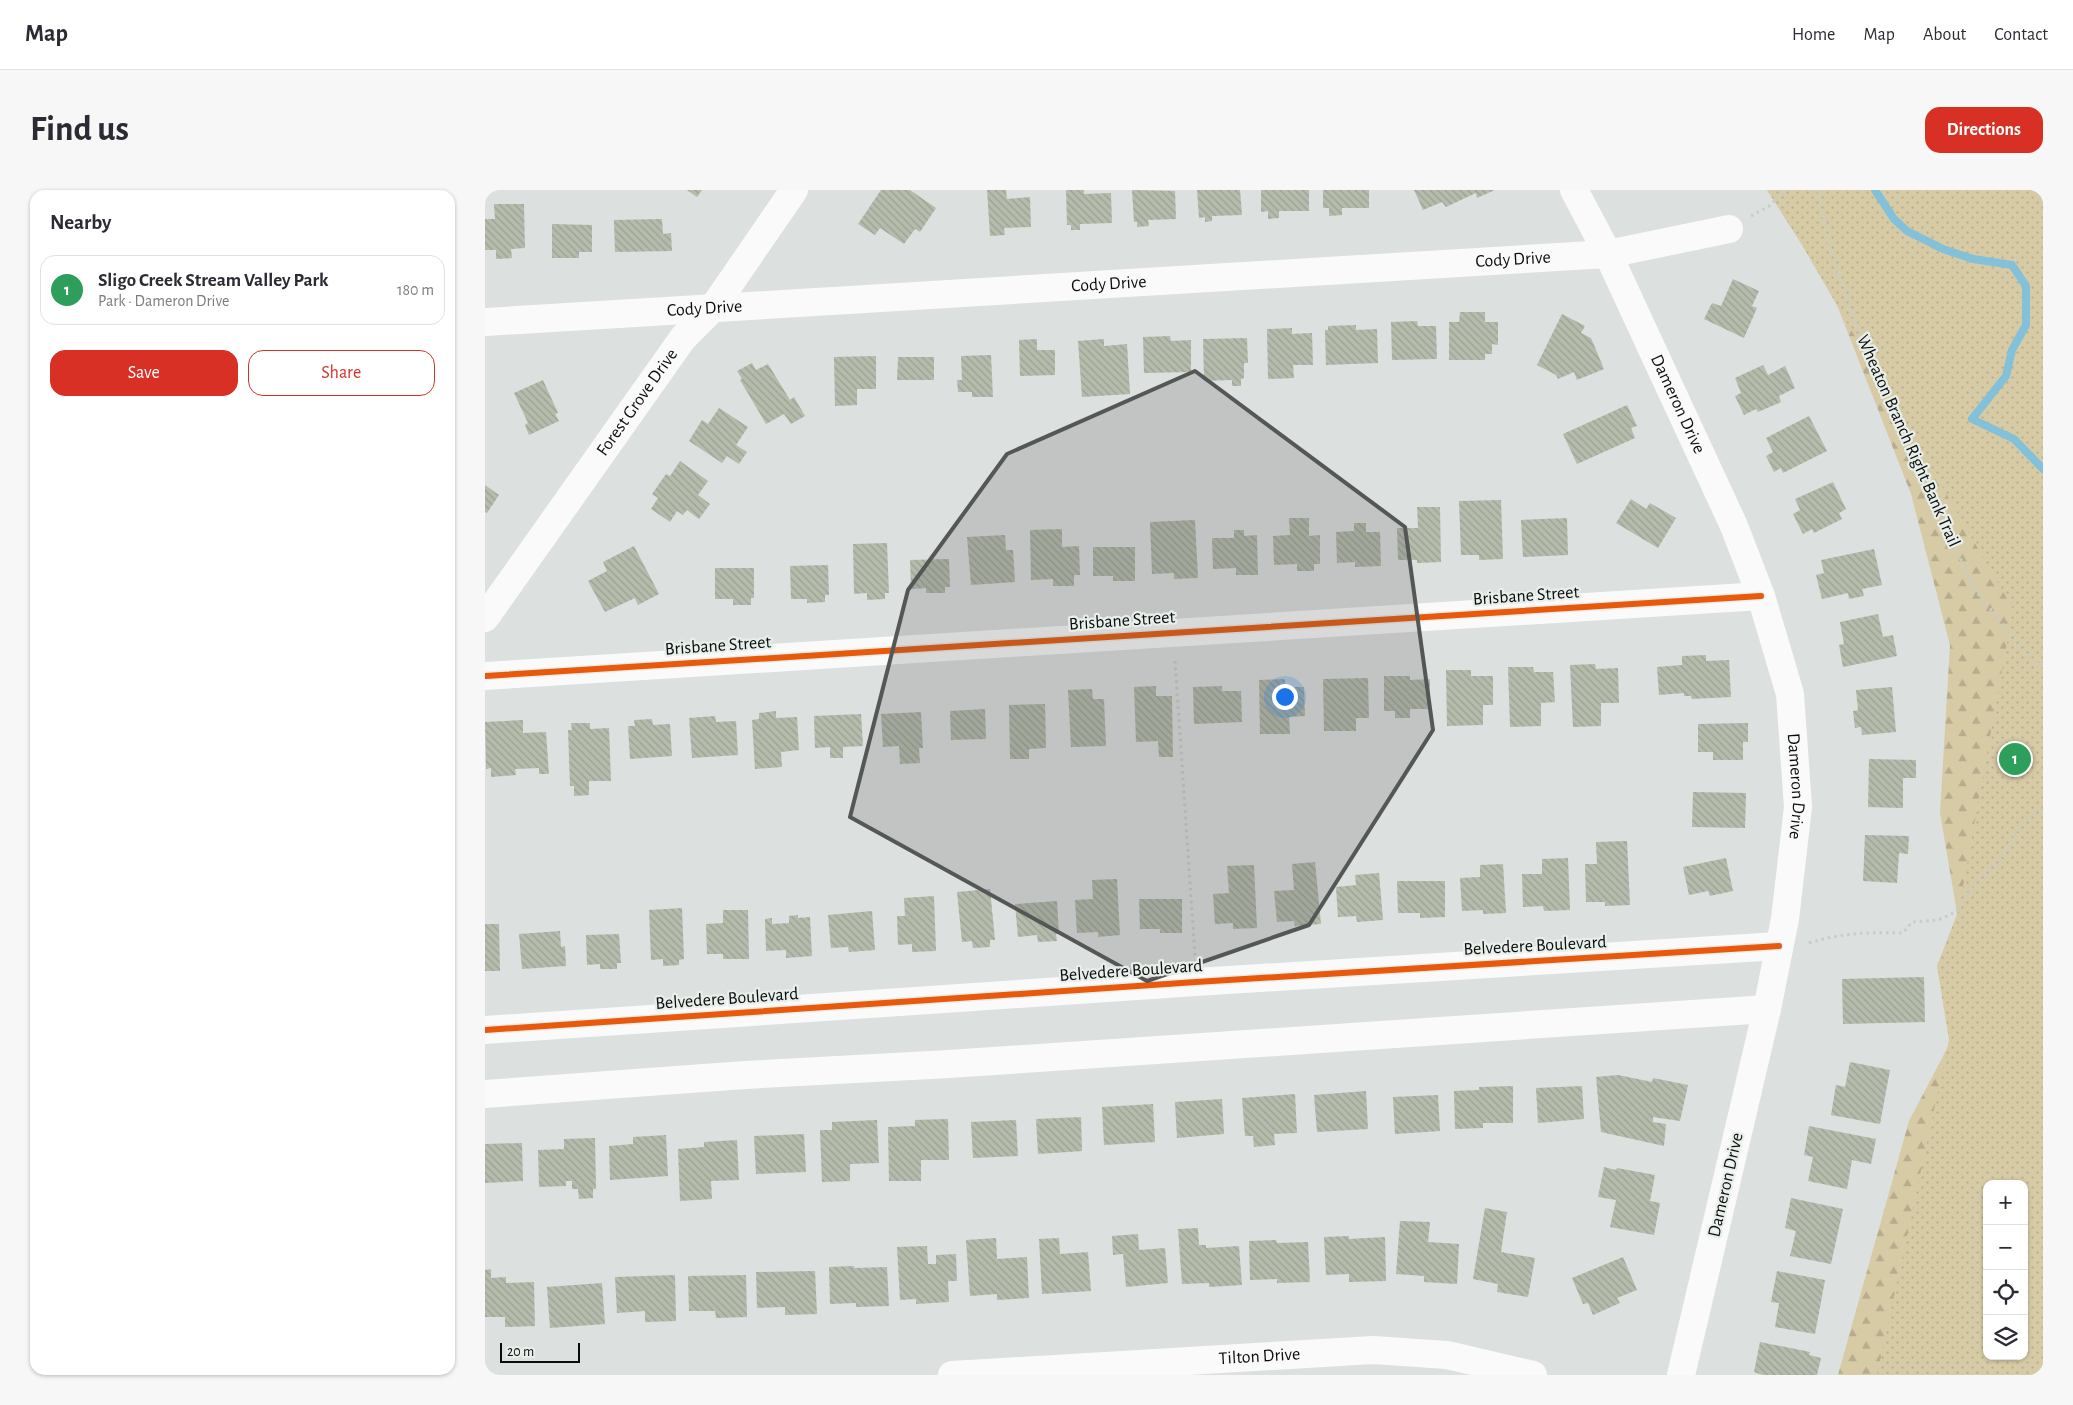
<!DOCTYPE html>
<html lang="en">
<head>
<meta charset="utf-8">
<style>
	body { margin:0; font-family:"Alegreya Sans",sans-serif; background:#f7f7f7; color:#2b2b33 }
	.controls { position:absolute; right:15px; bottom:15px; display:grid; overflow:hidden; border-radius:10px; box-shadow:0 1px 4px #0004 }
	.controls button { width:45px; height:45px; display:grid; place-items:center; padding:0; border:0; border-bottom:1px solid #e1e1e2; background:#fff; color:#2b2b33; font:25px sans-serif }
	.scale { position:absolute; left:15px; bottom:12px; width:80px; box-sizing:border-box; padding-left:5px; border:2px solid #0b0d0c; border-top:0; font-size:14px; line-height:18px; white-space:nowrap; color:#0b0d0c; -webkit-text-stroke:4px #e8efeb; paint-order:stroke }
	.you { position:absolute; left:799px; top:506px; width:18px; height:18px; margin:-12px; border:4px solid #fff; border-radius:50%; background:#1a73e8; box-shadow:0 0 0 8px #1a73e833 }
	.badge { display:grid; place-items:center; width:32px; height:32px; border-radius:50%; background:#d93025; color:#fff; font-size:16px; font-weight:700 }
	.pin { position:absolute; translate:-50% -50%; border:2px solid #fff; box-shadow:0 1px 5px #0006 }
	.list { margin:0; padding:0; list-style:none }
	h2 { display:flex; justify-content:space-between; align-items:center; height:65px; margin:0; padding:0 20px; font-size:21px }
	h2 small { font-size:16px; font-weight:400; color:#7c7c81 }
	.list li { display:grid; grid-template-columns:32px 1fr auto; gap:15px; align-items:center; box-sizing:border-box; height:70px; margin:0 10px 10px; padding:0 10px; border:1px solid #e1e1e2; border-radius:15px }
	.list b { display:block; font-size:19px; white-space:nowrap }
	.list p { margin:0; font-size:16px; white-space:nowrap; color:#7c7c81 }
	.list em { font-size:16px; font-style:normal; color:#7c7c81 }
	.actions { display:flex; gap:10px; padding:15px 20px }
	.actions a { flex:1; padding:11px 0; border:1px solid #d93025; border-radius:15px; text-align:center; font-size:18px; color:#d93025 }
	.actions .main { background:#d93025; color:#fff }
	.icon { flex:none; width:28px; height:28px; fill:none; stroke:currentColor; stroke-width:2; stroke-linecap:round; stroke-linejoin:round }
	.map { position:relative; flex:none; width:1558px; height:1185px; overflow:hidden; border-radius:15px }
	header { display:flex; align-items:center; gap:30px; box-sizing:border-box; height:70px; padding:0 25px; background:#fff; border-bottom:1px solid #e1e1e2 }
	header strong { font-size:24px }
	nav { display:flex; gap:28px; margin-inline-start:auto; font-size:18px }
	.intro { display:flex; align-items:center; justify-content:space-between; box-sizing:border-box; height:120px; padding:0 30px }
	h1 { margin:0; font-size:35px }
	.button { padding:12px 22px; border-radius:15px; background:#d93025; color:#fff; font-size:18px; font-weight:700 }
	main { display:flex; gap:30px; padding:0 30px }
	aside { flex:1; background:#fff; border-radius:15px; box-shadow:0 1px 4px #0004 }
	.map>svg:first-child { display:block }
	.forest { fill:url(#forest-firs); fill-rule:evenodd }
	.park { fill:url(#park-dots); fill-rule:evenodd }
	.lines { fill:none; stroke-linecap:round; stroke-linejoin:round }
	.stream { stroke:#83c1da; stroke-width:8 }
	.building { fill:url(#building-back-hatch) }
	.path { stroke:#caccca; stroke-width:3; stroke-dasharray:2.5 4; stroke-linecap:butt }
	.minor { stroke:#fafafa; stroke-width:28 }
	.tertiary { stroke:#fafafa; stroke-width:28 }
	.cycleway-casing { stroke:#e8efeb; stroke-width:9 }
	.cycleway { stroke:#e8590c; stroke-width:6 }
	.marked { fill:#545756; fill-opacity:0.2; stroke:#545756; stroke-width:4; stroke-linejoin:round }
	.labels { text-anchor:middle; dominant-baseline:central; stroke-width:4.5; stroke-linejoin:round; paint-order:stroke }
	.street-label { font-size:18px; fill:#0b0d0c; stroke:#e8efeb }
</style>
</head>
<body>
<header>
<strong>Map</strong>
<nav><a>Home</a><a>Map</a><a>About</a><a>Contact</a></nav>
</header>
<div class="intro"><h1>Find us</h1><a class="button">Directions</a></div>
<main>
<aside>
<h2>Nearby<small></small></h2>
<ul class="list">
<li><span class="badge" style="background:#2e9e5b">1</span><div><b>Sligo Creek Stream Valley Park</b><p>Park · Dameron Drive</p></div><em>180 m</em></li>
</ul>
<div class="actions"><a class="main">Save</a><a>Share</a></div>
</aside>
<div class="map">
<svg width="1558" height="1185" viewBox="0 0 1558 1185">
	<defs>
		<pattern id="forest-firs" width="22" height="20" patternUnits="userSpaceOnUse" patternTransform="scale(1.25)"><rect width="22" height="20" fill="#d7cba6"/><path d="M5 1l3.5 6h-7zM16 11l3.5 6h-7z" fill="#b7ad8e"/></pattern>
		<pattern id="park-dots" width="8" height="8" patternUnits="userSpaceOnUse" patternTransform="scale(1.25)"><rect width="8" height="8" fill="#d7cba6"/><path d="M2 2h.1M6 6h.1" fill="none" stroke="#b7ad8e" stroke-width="1.8" stroke-linecap="round"/></pattern>
		<pattern id="building-back-hatch" width="6" height="6" patternUnits="userSpaceOnUse" patternTransform="scale(1.25)"><rect width="6" height="6" fill="#b5bcac"/><path d="M-1 5l2 2M0 0l6 6M5-1l2 2" fill="none" stroke="#9aa093"/></pattern>
	</defs>
	<rect width="100%" height="100%" fill="#dce0de"/>
	<path class="forest" d="M1307,0H1558V1185H1353L1424,931L1487,811L1455,623L1465,455L1426,304ZM1502,994H1539V1166H1502Z"/>
	<path class="park" d="M1282,0H1558V1185H1392L1464,850L1452,776L1474,719L1528,419L1317,55ZM1502,994H1539V1166H1502Z"/>
	<g class="lines">
		<path class="stream" d="M1390,0L1409,29L1422,41L1458,59L1488,69L1527,75L1541,96V135L1527,160L1521,186L1487,229L1529,249L1558,279"/>
	</g>
	<g class="building">
		<path d="M202,0H217L212,7Z"/>
		<path d="M396,0H425L451,18L435,42L430,39L419,54L395,38L390,45L373,34Z"/>
		<path d="M502,0H521L522,9L545,7L546,37L519,38L520,45L505,46Z"/>
		<path d="M581,0H599V4L626,3L627,33L595,34V40H586V35H582Z"/>
		<path d="M647,0L690,1L691,29L663,30L664,36L652,37V32H649Z"/>
		<path d="M712,0H755L757,25L727,26V31L720,32V27L714,28Z"/>
		<path d="M776,0H824V21H794V28L783,29V21L776,22Z"/>
		<path d="M838,0H884V18H857V25L844,26V18H838Z"/>
		<path d="M929,0H1010L992,8L991,3L961,17L957,12L938,20Z"/>
		<path d="M9,14H39L40,58L26,59L27,68L11,69V60H0V29H10Z"/>
		<path d="M177,29L178,44L186,43L187,61L130,62L129,30Z"/>
		<path d="M67,34L107,35V62H94V68H67Z"/>
		<path d="M1248,89L1274,101L1267,116L1272,118L1259,148L1219,129L1227,113L1236,116Z"/>
		<path d="M975,122H1000V132H1013V155L1007,154V164H1000V170H964V132H974Z"/>
		<path d="M1077,124L1100,136L1096,143L1106,148L1119,179L1092,190L1089,182L1073,189L1071,185L1052,175Z"/>
		<path d="M932,131L933,136H951L952,169L907,170L906,132Z"/>
		<path d="M871,135V140L892,139L893,173L841,175L840,140H843V136Z"/>
		<path d="M807,138V144L827,143L828,175H808L809,188L783,189L782,139Z"/>
		<path d="M685,146L686,151L706,150V182L659,183L658,147Z"/>
		<path d="M762,148L763,173H759V188L756,189V196H747V190L719,191L718,149Z"/>
		<path d="M552,149V160H570V185L535,186L534,150Z"/>
		<path d="M619,149V156L642,154L645,204L597,207L593,151Z"/>
		<path d="M506,165L508,207H487V202H473L472,190H477L476,166Z"/>
		<path d="M391,166V199H372V215L350,216L349,167Z"/>
		<path d="M413,167H449V190H412Z"/>
		<path d="M267,173L271,180L283,174L305,210L309,207L320,226L306,234L299,224L281,234L255,190L257,189L252,181Z"/>
		<path d="M1278,175L1283,185L1300,176L1310,198L1294,206L1296,212L1273,222L1271,219L1259,225L1250,206L1256,203L1250,188Z"/>
		<path d="M58,190L73,223L70,224L74,231L44,245L40,235L43,233L29,203Z"/>
		<path d="M1142,215L1152,236L1146,238L1150,248L1092,274L1078,244Z"/>
		<path d="M234,218L263,237L251,255L262,262L254,274L242,266L237,273L204,251L217,230L223,234Z"/>
		<path d="M1324,226L1342,261L1298,283L1296,278L1289,282L1281,266L1288,262L1281,248Z"/>
		<path d="M195,271L223,291L213,305L225,314L214,329L202,320L198,325L192,321L185,332L166,319L173,308L167,304L181,284L185,286Z"/>
		<path d="M1348,292L1361,319L1354,323L1357,329L1329,343L1327,339L1318,344L1308,324L1315,320L1310,309Z"/>
		<path d="M0,295L14,305L2,323L0,322Z"/>
		<path d="M1146,309L1161,319L1165,313L1191,328L1173,358L1131,333Z"/>
		<path d="M1016,310L1018,369L994,370V365H976L974,311Z"/>
		<path d="M932,317H955L956,372L932,373V370H913L912,338H933Z"/>
		<path d="M804,328H824V346L835,345V374H829V381H812V374L789,375L788,346L805,345Z"/>
		<path d="M1082,328L1083,365L1038,367L1036,330Z"/>
		<path d="M710,330L713,388L689,389V383L667,384L665,332Z"/>
		<path d="M869,333H881V342H895L896,376L870,377V372L852,373L851,342L869,341Z"/>
		<path d="M577,339V357L594,356L595,385H589V396H568V389L546,390L545,340Z"/>
		<path d="M749,340H759V346L772,345L773,385H751V378L728,379L727,348H749Z"/>
		<path d="M520,345L521,360H528L530,392L486,395L482,347Z"/>
		<path d="M402,353L404,403H400V409L382,410V403L369,404L368,354Z"/>
		<path d="M149,356L174,404L153,415L150,408L120,422L103,391L122,381L118,372Z"/>
		<path d="M608,357H650V391H628V386H608Z"/>
		<path d="M1389,359L1397,395L1377,399L1379,406L1364,409L1363,403L1337,409L1331,385L1339,383L1336,370Z"/>
		<path d="M464,369L465,397H460V403H441V398L426,399L425,370Z"/>
		<path d="M343,375L344,405H340V412L322,413V409H306L305,376Z"/>
		<path d="M230,378H269V408H266V415H248V409H230Z"/>
		<path d="M1393,424L1398,447L1408,445L1412,466L1358,477L1354,455L1359,454L1355,432Z"/>
		<path d="M1221,465V471L1244,470L1246,507L1207,509L1206,506H1199V503L1174,505L1172,477L1197,475V466Z"/>
		<path d="M1110,474L1111,479L1133,478L1134,513H1116V536L1088,537L1085,475Z"/>
		<path d="M1023,477H1048L1049,482H1068L1070,512L1056,513V536L1025,537Z"/>
		<path d="M961,480H986V486H1008V515H998V535L962,536Z"/>
		<path d="M899,486H925V490L945,489V519H925V528H910V521H899Z"/>
		<path d="M883,488L884,528H871V541H839L838,489Z"/>
		<path d="M800,489V497H819L820,526L804,527L805,544H775L774,490Z"/>
		<path d="M671,496V506H687L688,567H674L673,551L651,552L649,497Z"/>
		<path d="M737,496V501H756L757,532L709,534L708,497Z"/>
		<path d="M1407,497L1411,542L1377,545L1376,537L1370,538L1368,521L1373,520L1371,500Z"/>
		<path d="M607,499L608,509H619L621,556L586,557L583,500Z"/>
		<path d="M560,514L561,558L544,559V569H525L524,515Z"/>
		<path d="M500,519L501,549L466,550L465,521Z"/>
		<path d="M291,521V528L312,527L314,560L296,562L297,577L270,579L267,530L274,529V523Z"/>
		<path d="M436,522L438,558H434L435,573L415,574L414,556L398,557L396,524Z"/>
		<path d="M376,524L378,556L358,557V568H345V557L330,558L329,526Z"/>
		<path d="M230,526L231,532L251,531L253,565L207,568L204,528Z"/>
		<path d="M167,529L168,535L185,534L187,566L145,569L143,536H150L149,530Z"/>
		<path d="M38,530V543L61,542L64,584H54V578L30,579L31,585L6,587V578L1,579L0,532Z"/>
		<path d="M86,533H105V539L124,538L126,591H104V605L89,606V596H85L83,540H87Z"/>
		<path d="M1263,533V552H1258V570H1228V562H1213V534Z"/>
		<path d="M1384,569L1431,570V588H1418V618L1383,617Z"/>
		<path d="M1208,602L1261,603L1260,638L1207,637Z"/>
		<path d="M1380,645L1424,646L1423,664L1414,663L1412,693L1378,691Z"/>
		<path d="M1142,651L1145,715L1120,716V712H1101L1100,674H1112L1111,652Z"/>
		<path d="M1083,668L1085,720L1059,721L1058,716L1038,717L1037,684H1057V669Z"/>
		<path d="M1241,668L1248,701L1225,706L1223,701L1204,705L1198,677Z"/>
		<path d="M830,672L836,734L810,736L809,731L792,732L789,701L809,700L807,674Z"/>
		<path d="M1018,674L1021,723L998,724V720L977,721L975,688L995,687V675Z"/>
		<path d="M769,675L772,738L748,739V733L730,734L728,704L744,703L742,676Z"/>
		<path d="M894,683L898,730L872,732L871,726L853,727L851,697L871,695L870,685Z"/>
		<path d="M632,689L635,745L613,747V742L592,743L590,710L608,709L607,690Z"/>
		<path d="M912,691H960V727L935,728V723H913Z"/>
		<path d="M505,699L510,750H505V757L488,758L487,751L477,752L472,702Z"/>
		<path d="M449,706L451,761L427,762V754L413,755L412,726H420L419,708Z"/>
		<path d="M654,709H697V743H675V739H655Z"/>
		<path d="M572,711L574,744H571L572,751L553,752L552,745L533,747L530,714Z"/>
		<path d="M197,718L199,769L194,770V775L178,776V769L166,770L164,720Z"/>
		<path d="M238,720H263L264,769H238V764H222L221,734L238,733Z"/>
		<path d="M387,721L390,760L364,762L363,757L346,758L343,725Z"/>
		<path d="M313,725V728L325,727L327,766L301,768V760L281,761L280,729L287,728V734L304,733V726Z"/>
		<path d="M0,734H14L15,781H0Z"/>
		<path d="M75,741L76,757L80,756L81,776L37,779L34,744Z"/>
		<path d="M134,744L136,773H132V779H115V774L102,775L101,745Z"/>
		<path d="M1439,787L1440,832L1358,834L1357,789Z"/>
		<path d="M1365,872L1405,880L1395,934L1346,925L1351,895L1360,897Z"/>
		<path d="M1133,885L1167,892L1168,888L1203,895L1195,931L1168,927V932L1181,934L1179,956L1116,942L1111,887Z"/>
		<path d="M1028,896V933H998V938L970,939L969,901L994,900V897Z"/>
		<path d="M1097,896L1099,929L1053,933L1051,898Z"/>
		<path d="M881,901L883,939L832,942L829,905Z"/>
		<path d="M810,904L812,943L789,944L790,955L769,957L768,946H760L757,908Z"/>
		<path d="M953,905L955,941L910,944L908,907Z"/>
		<path d="M737,909L739,944L692,948L690,912Z"/>
		<path d="M668,914L670,952L619,955L617,917Z"/>
		<path d="M596,927L597,961L553,964L551,929Z"/>
		<path d="M463,929L464,970H436V991H404L403,937L430,936V930Z"/>
		<path d="M392,930L394,973L365,974V991L337,992L335,940H347V932Z"/>
		<path d="M531,930L533,966L488,968L486,932Z"/>
		<path d="M1324,936L1391,949L1386,974L1367,970L1362,999L1323,991L1328,967L1319,965Z"/>
		<path d="M319,944L321,982L271,984L269,946Z"/>
		<path d="M181,945L183,986L125,990L124,956L148,954V947Z"/>
		<path d="M110,948L111,999H108V1008L94,1009L93,999H87V991H81V996L54,997L53,960L79,959V949Z"/>
		<path d="M252,950L254,990L226,991L227,1009L195,1011L193,959L219,957V952Z"/>
		<path d="M37,953L38,991L0,993V954Z"/>
		<path d="M1119,977L1131,980L1132,978L1170,985L1165,1011L1175,1013L1169,1045L1125,1037L1131,1010L1113,1007Z"/>
		<path d="M1306,1008L1358,1019L1346,1074L1305,1066L1311,1041L1300,1038Z"/>
		<path d="M1000,1018L1022,1022L1016,1062L1050,1068L1043,1107L1012,1102L1013,1094L988,1089Z"/>
		<path d="M915,1031L945,1032L943,1052L974,1054L972,1094L939,1092V1086L911,1084Z"/>
		<path d="M713,1038L714,1055H721V1058L754,1056L757,1095L724,1097V1093L697,1094L693,1039Z"/>
		<path d="M653,1044L654,1060L680,1058L683,1093L641,1097L638,1064L628,1065L627,1046Z"/>
		<path d="M864,1046V1049L900,1047L901,1091L864,1092V1084L841,1085L839,1047Z"/>
		<path d="M511,1048L512,1069L542,1067L544,1108L512,1110V1104L485,1106L481,1050Z"/>
		<path d="M574,1048L575,1064L603,1062L606,1101L557,1104L554,1049Z"/>
		<path d="M791,1050L792,1053L823,1052L825,1092L792,1093V1089L765,1090L764,1051Z"/>
		<path d="M442,1056L443,1074H451V1065L471,1064L472,1091H463L464,1112L431,1114V1109L415,1110L412,1057Z"/>
		<path d="M1138,1067L1152,1100L1132,1108L1135,1113L1108,1125L1103,1113L1098,1114L1087,1088Z"/>
		<path d="M369,1076V1078L402,1077L404,1116L371,1117V1113L345,1114L344,1077Z"/>
		<path d="M6,1079V1088L21,1087V1093L49,1092L50,1136L20,1137V1127H0V1080Z"/>
		<path d="M330,1081L332,1124L300,1125V1117L272,1118L271,1082Z"/>
		<path d="M1292,1081L1340,1090L1330,1144L1290,1137L1294,1113L1286,1112Z"/>
		<path d="M190,1085L191,1131L160,1132V1121L132,1123L130,1087Z"/>
		<path d="M261,1085L262,1127L231,1128L230,1121H204L203,1086Z"/>
		<path d="M117,1093L120,1134L65,1138L62,1097Z"/>
		<path d="M1275,1152L1325,1162L1324,1165L1336,1168L1332,1185H1278L1269,1182Z"/>
	</g>
	<g class="lines">
		<g class="path">
			<path d="M1333,0L1345,58L1382,165L1490,400L1547,470L1558,477"/>
			<path d="M1553,0L1558,13"/>
			<path d="M1266,26L1284,16L1300,0"/>
			<path d="M690,471L710,766"/>
			<path d="M1324,753C1355,743 1386,742 1418,743L1427,732L1453,730L1471,722L1488,696L1514,672L1534,639L1558,618"/>
		</g>
		<g class="minor">
			<path id="s1" d="M1089,0L1123,64L1249,336L1276,406L1305,504L1313,617L1300,729L1282,819L1196,1185"/>
			<path id="s2" d="M0,132L1123,64L1244,39"/>
			<path d="M0,486L1276,406"/>
			<path d="M0,840L711,792L1294,756"/>
			<path d="M0,904L260,885L464,874L1282,819"/>
			<path id="s3" d="M467,1185L888,1160L962,1165L1048,1185"/>
		</g>
		<path class="tertiary" id="s4" d="M0,428L198,148L228,118L309,0"/>
		<defs>
			<g id="cycleway">
				<path d="M0,486L1276,406"/>
				<path d="M0,840L711,792L1294,756"/>
			</g>
		</defs>
		<use href="#cycleway" class="cycleway-casing"/>
		<use href="#cycleway" class="cycleway"/>
	</g>
	<path class="marked" d="M710,181L920,337L948,540L824,735L662,791L365,627L423,400L522,264Z"/>
	<g class="labels">
		<g class="street-label">
			<text stroke="none"><textPath href="#s2" startOffset="1030">Cody Drive</textPath></text>
			<text stroke="none"><textPath href="#s2" startOffset="625">Cody Drive</textPath></text>
			<text stroke="none"><textPath href="#s2" startOffset="220">Cody Drive</textPath></text>
			<text stroke="none"><textPath href="#s4" startOffset="264">Forest Grove Drive</textPath></text>
			<text stroke="none"><textPath href="#s1" startOffset="238">Dameron Drive</textPath></text>
			<text transform="translate(1423 251) rotate(66)">Wheaton Branch Right Bank Trail</text>
			<text transform="translate(1041 406) rotate(-4)">Brisbane Street</text>
			<text transform="translate(637 431) rotate(-4)">Brisbane Street</text>
			<text transform="translate(233 456) rotate(-4)">Brisbane Street</text>
			<text stroke="none"><textPath href="#s1" startOffset="642">Dameron Drive</textPath></text>
			<text transform="translate(1050 756) rotate(-3)">Belvedere Boulevard</text>
			<text transform="translate(646 781) rotate(-4)">Belvedere Boulevard</text>
			<text transform="translate(242 809) rotate(-4)">Belvedere Boulevard</text>
			<text transform="translate(1241 995) rotate(-77)">Dameron Drive</text>
			<text stroke="none"><textPath href="#s3" startOffset="308">Tilton Drive</textPath></text>
		</g>
	</g>
</svg>
<div class="controls">
<button>+</button>
<button>−</button>
<button><svg class="icon" aria-label="locate" viewBox="0 0 24 24"><circle cx="12" cy="12" r="6"/><path d="M12 2v4M12 18v4M2 12h4M18 12h4"/></svg></button>
<button><svg class="icon" aria-label="layers" viewBox="0 0 24 24"><path d="M12 4l9 5-9 5-9-5zM3 14l9 5 9-5"/></svg></button>
</div>
<div class="scale">20 m</div>
<div class="you"></div>
<div class="pin badge" style="left:1530px;top:569px;background:#2e9e5b">1</div>
</div>
</main>
</body>
</html>
